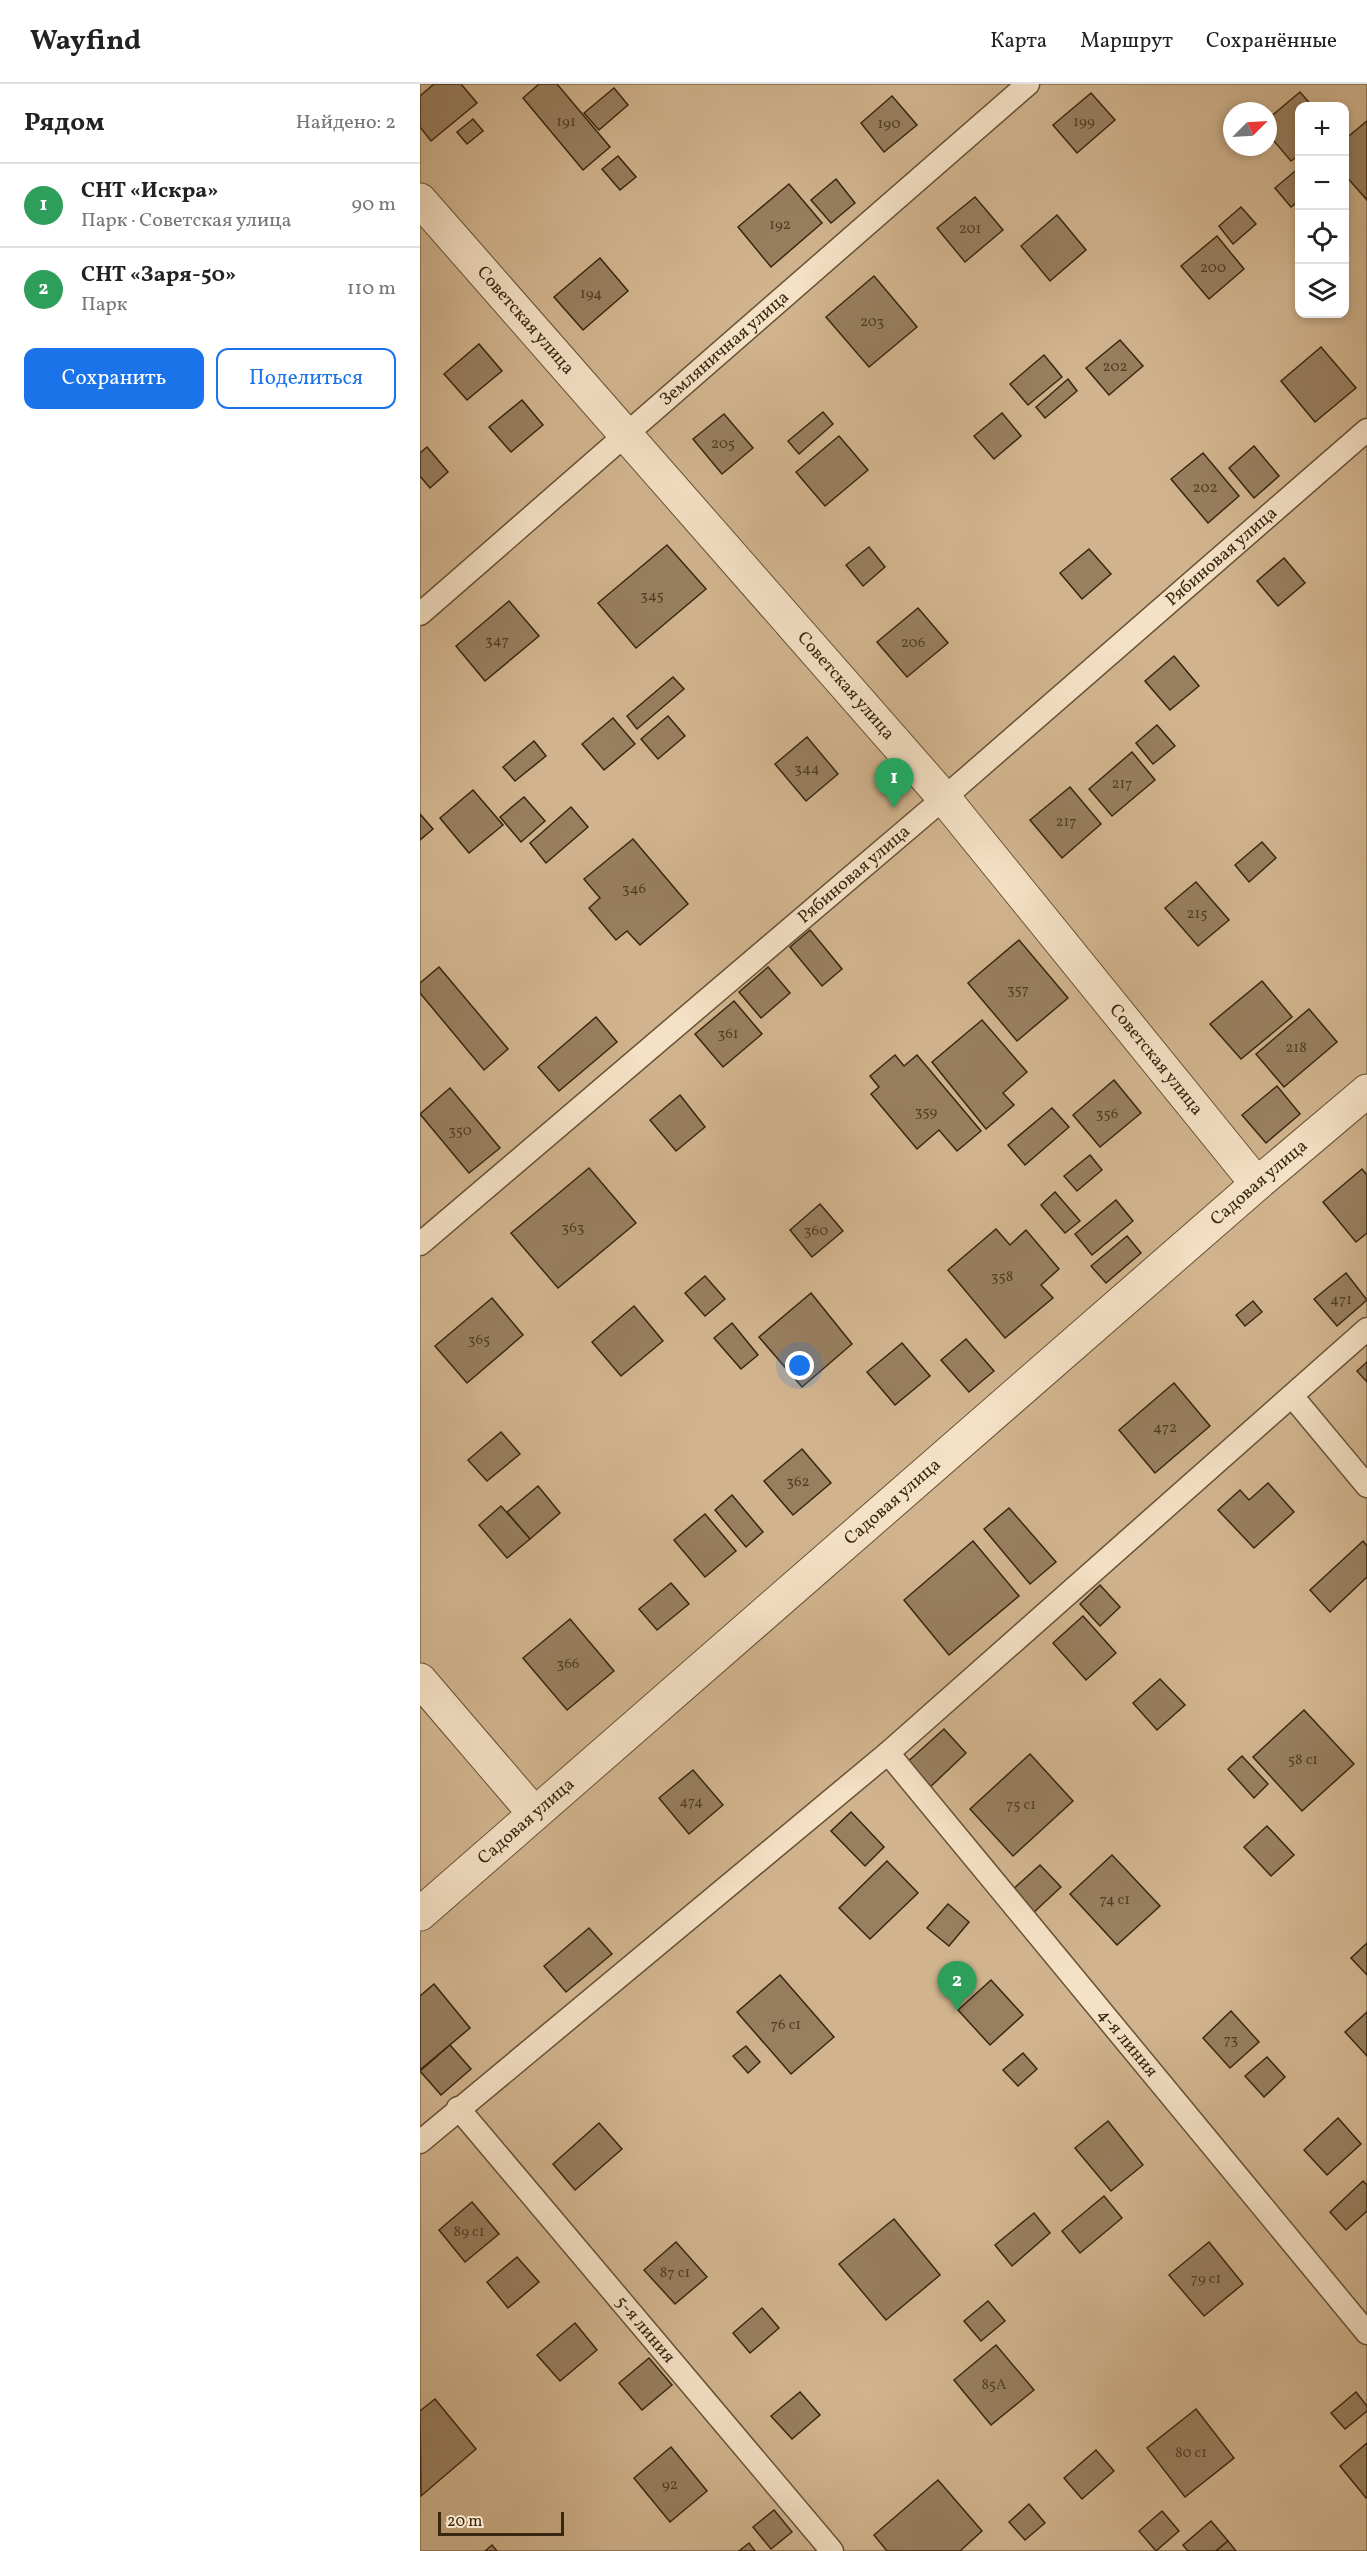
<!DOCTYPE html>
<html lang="ru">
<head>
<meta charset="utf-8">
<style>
	body { margin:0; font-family:Vollkorn,serif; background:#f6f6f6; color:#222 }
	.controls { position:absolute; right:18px; top:18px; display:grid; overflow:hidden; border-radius:12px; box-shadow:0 3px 9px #0003 }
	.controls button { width:54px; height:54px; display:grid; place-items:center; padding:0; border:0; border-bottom:2px solid #e0e0e0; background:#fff; color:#222; font:30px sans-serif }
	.compass { position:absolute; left:803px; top:18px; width:54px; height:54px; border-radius:50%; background:#fff; box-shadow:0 3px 9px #0003; rotate:66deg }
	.scale { position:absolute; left:18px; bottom:15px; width:126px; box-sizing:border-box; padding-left:6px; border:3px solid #382710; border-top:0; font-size:16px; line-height:21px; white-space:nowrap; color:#382710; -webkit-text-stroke:4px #f5e1c6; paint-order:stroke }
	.you { position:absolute; left:380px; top:1282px; width:21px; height:21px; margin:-15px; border:4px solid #fff; border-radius:50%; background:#1a73e8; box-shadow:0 0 0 9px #1a73e833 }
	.badge { display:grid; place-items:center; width:39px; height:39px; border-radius:50%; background:#1a73e8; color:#fff; font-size:20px; font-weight:700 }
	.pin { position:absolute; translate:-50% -50px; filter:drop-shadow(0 2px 3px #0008) }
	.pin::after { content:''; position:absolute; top:32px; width:21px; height:18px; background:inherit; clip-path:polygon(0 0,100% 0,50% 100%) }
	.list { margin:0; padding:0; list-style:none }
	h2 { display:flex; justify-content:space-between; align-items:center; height:78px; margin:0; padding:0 24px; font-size:26px }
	h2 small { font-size:20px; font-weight:400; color:#767676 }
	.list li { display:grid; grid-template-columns:39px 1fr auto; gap:18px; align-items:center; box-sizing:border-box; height:84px; padding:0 24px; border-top:2px solid #e0e0e0 }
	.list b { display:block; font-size:22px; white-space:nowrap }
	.list p { margin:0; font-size:20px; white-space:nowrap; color:#767676 }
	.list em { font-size:20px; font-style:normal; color:#767676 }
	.actions { display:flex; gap:12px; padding:18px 24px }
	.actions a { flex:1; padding:14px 0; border:2px solid #1a73e8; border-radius:12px; text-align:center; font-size:21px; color:#1a73e8 }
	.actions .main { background:#1a73e8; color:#fff }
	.icon { flex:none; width:33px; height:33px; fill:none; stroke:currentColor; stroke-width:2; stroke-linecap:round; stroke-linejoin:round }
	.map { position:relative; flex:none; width:947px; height:2467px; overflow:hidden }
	header { display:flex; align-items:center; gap:36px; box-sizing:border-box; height:84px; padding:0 30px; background:#fff; border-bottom:2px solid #e0e0e0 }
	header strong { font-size:28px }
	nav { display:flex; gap:33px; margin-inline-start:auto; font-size:21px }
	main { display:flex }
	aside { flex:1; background:#fff }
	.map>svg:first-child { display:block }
	.green { fill:#d1b48e; stroke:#846e4f; stroke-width:1.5; fill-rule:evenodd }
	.building { fill:#987f5f; stroke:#382710; stroke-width:1.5 }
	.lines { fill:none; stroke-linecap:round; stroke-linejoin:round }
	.lane-casing { stroke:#665236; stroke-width:25 }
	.street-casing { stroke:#665236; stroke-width:35 }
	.lane { stroke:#f5e1c6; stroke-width:22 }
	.street { stroke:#f5e1c6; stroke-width:33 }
	.labels { text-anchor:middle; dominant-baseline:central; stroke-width:6; stroke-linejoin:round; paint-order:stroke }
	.number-label { font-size:15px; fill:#503d24 }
	.street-label { font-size:18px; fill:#382710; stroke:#f5e1c6 }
</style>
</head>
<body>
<header>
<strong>Wayfind</strong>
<nav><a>Карта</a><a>Маршрут</a><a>Сохранённые</a></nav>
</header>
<main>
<aside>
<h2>Рядом<small>Найдено: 2</small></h2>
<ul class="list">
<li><span class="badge" style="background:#2e9e5b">1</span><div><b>СНТ «Искра»</b><p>Парк · Советская улица</p></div><em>90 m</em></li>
<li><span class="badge" style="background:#2e9e5b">2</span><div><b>СНТ «Заря-50»</b><p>Парк</p></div><em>110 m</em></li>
</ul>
<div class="actions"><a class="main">Сохранить</a><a>Поделиться</a></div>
</aside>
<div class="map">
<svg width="947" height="2467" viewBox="0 0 947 2467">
	<rect width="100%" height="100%" fill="#f0d1a8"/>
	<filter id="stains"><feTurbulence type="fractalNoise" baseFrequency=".00333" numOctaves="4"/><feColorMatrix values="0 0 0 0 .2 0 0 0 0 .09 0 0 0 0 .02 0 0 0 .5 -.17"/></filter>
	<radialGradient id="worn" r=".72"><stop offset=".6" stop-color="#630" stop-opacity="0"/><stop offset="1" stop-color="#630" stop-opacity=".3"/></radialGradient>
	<path class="green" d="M0,0H947V2467H0ZM880,22H924V230H880ZM812,27H848V63H812Z"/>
	<g class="building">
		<path d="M14,0H41L57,19L11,57L0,43V12Z"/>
		<path d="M119,0H137L190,63L163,86L103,14Z"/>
		<path d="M194,4L208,21L179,46L164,29Z"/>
		<path d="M880,8L892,22H880V70L871,77L848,50V35Z"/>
		<path d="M671,9L695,36L657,69L633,41Z"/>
		<path d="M472,12L497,41L464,68L441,39Z"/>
		<path d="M53,35L63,47L47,60L37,48Z"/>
		<path d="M947,37V116L924,90V56Z"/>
		<path d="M198,72L216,93L200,106L182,85Z"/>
		<path d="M880,83V116L871,123L855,104Z"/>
		<path d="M416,95L435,119L411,139L391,116Z"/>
		<path d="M369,100L402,139L351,183L318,143Z"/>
		<path d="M555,113L583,146L545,178L517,144Z"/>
		<path d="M821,123L836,140L813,160L799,142Z"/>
		<path d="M637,131L666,166L630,197L601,162Z"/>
		<path d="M797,152L824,185L789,215L761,182Z"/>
		<path d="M180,174L208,207L163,246L134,213Z"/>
		<path d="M454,192L497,243L449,283L406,233Z"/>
		<path d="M700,256L723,282L689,311L666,284Z"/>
		<path d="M59,260L82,287L47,316L24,290Z"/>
		<path d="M901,263L936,304L895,338L861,297Z"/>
		<path d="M624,271L642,293L608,321L590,300Z"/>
		<path d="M648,295L657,307L625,334L616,323Z"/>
		<path d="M102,316L123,341L91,368L69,343Z"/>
		<path d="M403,328L413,340L379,370L368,357Z"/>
		<path d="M582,329L601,352L574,375L554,352Z"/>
		<path d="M304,330L333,364L302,390L273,355Z"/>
		<path d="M419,352L448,386L405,422L376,388Z"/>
		<path d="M834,362L859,392L834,414L809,384Z"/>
		<path d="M7,363L28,388L10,404L0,392V369Z"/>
		<path d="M783,369L819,412L788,439L751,395Z"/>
		<path d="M247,461L286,505L216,564L178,519Z"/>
		<path d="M449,463L465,483L443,502L426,481Z"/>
		<path d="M669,465L691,490L662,515L640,489Z"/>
		<path d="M864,474L885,499L858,522L837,497Z"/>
		<path d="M89,517L119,552L65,597L36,562Z"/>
		<path d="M498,524L528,559L487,593L457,558Z"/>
		<path d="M754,572L779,602L750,626L725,597Z"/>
		<path d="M253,593L264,605L217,645L207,632Z"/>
		<path d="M248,632L265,652L238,675L221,655Z"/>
		<path d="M193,634L215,660L184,686L162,660Z"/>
		<path d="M737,641L755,662L733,680L716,659Z"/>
		<path d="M387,653L418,690L386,717L355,680Z"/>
		<path d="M114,657L126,672L95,697L83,683Z"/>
		<path d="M712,668L735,696L692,732L669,705Z"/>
		<path d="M650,703L681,740L642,774L610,736Z"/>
		<path d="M53,706L83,741L49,769L20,734Z"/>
		<path d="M104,713L125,737L101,758L80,733Z"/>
		<path d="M151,723L168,743L126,779L110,759Z"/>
		<path d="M0,730L13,745L0,756Z"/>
		<path d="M213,755L268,820L220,861L207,847L196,856L169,824L180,814L164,795Z"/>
		<path d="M842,758L856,774L829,798L815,781Z"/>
		<path d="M776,798L809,836L778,862L745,824Z"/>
		<path d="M390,846L422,885L402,902L370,863Z"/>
		<path d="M599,856L648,914L597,957L548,899Z"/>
		<path d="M19,883L88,965L64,986L0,909V899Z"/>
		<path d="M348,883L370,909L341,934L319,908Z"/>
		<path d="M842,897L872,933L821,975L790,940Z"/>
		<path d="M314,917L342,950L303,983L275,950Z"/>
		<path d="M889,925L917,958L864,1003L836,970Z"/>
		<path d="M176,933L197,958L139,1007L118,983Z"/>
		<path d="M562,936L607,988L583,1009L594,1021L566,1045L512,978Z"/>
		<path d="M475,971L484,982L497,971L561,1047L537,1067L519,1046L497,1065L451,1010L459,1003L450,992Z"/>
		<path d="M694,996L721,1029L680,1063L653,1031Z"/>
		<path d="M857,1002L880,1030L846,1059L822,1031Z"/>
		<path d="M30,1004L80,1064L49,1089L0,1030Z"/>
		<path d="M260,1011L285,1043L256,1067L230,1036Z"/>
		<path d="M632,1024L649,1043L605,1081L588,1061Z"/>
		<path d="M670,1071L682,1086L657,1107L644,1092Z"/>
		<path d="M169,1084L216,1139L138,1204L91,1149Z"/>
		<path d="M942,1085L947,1091V1149L936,1158L903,1118Z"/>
		<path d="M635,1108L660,1137L645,1149L621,1121Z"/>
		<path d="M696,1116L713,1137L672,1171L655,1150Z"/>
		<path d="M400,1120L423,1147L392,1173L370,1146Z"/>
		<path d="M576,1145L590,1161L606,1146L639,1185L621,1201L633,1214L585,1254L528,1186Z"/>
		<path d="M707,1152L721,1169L686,1199L671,1182Z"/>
		<path d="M926,1189L947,1216L917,1242L894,1215Z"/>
		<path d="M285,1192L305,1215L285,1232L265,1209Z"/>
		<path d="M391,1209L432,1260L382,1303L339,1253Z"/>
		<path d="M72,1214L103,1251L47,1299L15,1262Z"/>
		<path d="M833,1217L842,1228L825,1242L816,1231Z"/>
		<path d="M214,1222L243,1257L201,1292L172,1258Z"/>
		<path d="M312,1239L338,1271L321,1285L294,1254Z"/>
		<path d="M546,1255L574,1287L549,1308L521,1276Z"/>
		<path d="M482,1259L510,1292L475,1321L447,1288Z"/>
		<path d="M947,1278V1298L937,1287Z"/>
		<path d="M754,1299L790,1342L735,1389L699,1346Z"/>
		<path d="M81,1348L100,1370L67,1397L48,1376Z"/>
		<path d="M382,1365L411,1399L373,1431L344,1397Z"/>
		<path d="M848,1399L874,1428L834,1464L798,1426L820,1406L829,1416Z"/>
		<path d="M118,1402L140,1429L110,1455L87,1428Z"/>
		<path d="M312,1411L343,1448L326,1463L295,1426Z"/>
		<path d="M81,1422L110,1455L87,1474L59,1441Z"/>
		<path d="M589,1424L636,1478L610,1500L564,1445Z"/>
		<path d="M285,1430L316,1467L285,1493L254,1456Z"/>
		<path d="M553,1457L599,1512L529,1571L484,1516Z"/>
		<path d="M943,1457L947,1462V1493L910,1528L890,1506Z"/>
		<path d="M251,1499L269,1520L237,1546L219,1525Z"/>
		<path d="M680,1501L700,1523L680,1542L660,1520Z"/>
		<path d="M663,1532L696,1569L666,1596L633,1559Z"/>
		<path d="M150,1535L194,1587L147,1626L103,1574Z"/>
		<path d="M740,1595L765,1621L737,1646L713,1619Z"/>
		<path d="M884,1626L934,1680L882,1727L833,1673Z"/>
		<path d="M524,1645L546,1669L507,1706L484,1681Z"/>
		<path d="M610,1670L653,1717L593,1772L550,1725Z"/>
		<path d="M822,1672L848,1700L834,1714L808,1685Z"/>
		<path d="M273,1686L303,1721L269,1750L239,1714Z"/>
		<path d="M431,1728L464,1763L445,1782L411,1747Z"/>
		<path d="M847,1742L874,1771L851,1792L824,1763Z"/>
		<path d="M692,1771L740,1822L697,1861L650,1810Z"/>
		<path d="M467,1777L498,1809L450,1855L419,1824Z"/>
		<path d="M620,1781L641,1803L612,1830L591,1807Z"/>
		<path d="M528,1820L549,1838L529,1862L507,1844Z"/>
		<path d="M169,1844L192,1870L146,1908L124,1882Z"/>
		<path d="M947,1859V1891L931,1874Z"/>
		<path d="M360,1891L414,1953L371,1990L317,1928Z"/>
		<path d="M571,1896L603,1931L570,1961L538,1926Z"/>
		<path d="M14,1900L50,1944L0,1986V1912Z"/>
		<path d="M811,1927L839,1958L810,1984L783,1954Z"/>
		<path d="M947,1928V1972L925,1948Z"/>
		<path d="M30,1961L51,1985L21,2011L0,1987Z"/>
		<path d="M326,1962L340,1978L328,1989L313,1972Z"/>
		<path d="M603,1969L617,1985L598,2002L583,1986Z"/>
		<path d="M847,1973L865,1993L844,2013L825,1992Z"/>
		<path d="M918,2034L941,2060L907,2091L884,2066Z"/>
		<path d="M688,2037L723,2081L691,2107L655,2064Z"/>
		<path d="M179,2039L202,2065L155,2106L133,2080Z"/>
		<path d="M943,2097L947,2101V2127L926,2146L910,2128Z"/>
		<path d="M684,2112L702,2134L660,2169L642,2147Z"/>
		<path d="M52,2118L79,2150L45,2178L19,2146Z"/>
		<path d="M614,2129L630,2149L592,2182L575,2161Z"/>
		<path d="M474,2135L520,2191L466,2236L419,2180Z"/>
		<path d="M256,2158L287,2193L255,2220L224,2186Z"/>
		<path d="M789,2158L823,2200L784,2232L749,2191Z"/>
		<path d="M97,2173L119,2198L88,2224L67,2198Z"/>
		<path d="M568,2217L585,2237L561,2257L544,2237Z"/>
		<path d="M342,2224L359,2244L330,2269L313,2249Z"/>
		<path d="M155,2239L177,2266L140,2297L117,2271Z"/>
		<path d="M576,2261L614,2306L571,2341L534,2296Z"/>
		<path d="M229,2274L252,2301L222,2326L199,2299Z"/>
		<path d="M380,2308L400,2331L372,2355L351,2332Z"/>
		<path d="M936,2308L947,2322V2327L925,2345L911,2329Z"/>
		<path d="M15,2315L56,2365L1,2412L0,2327Z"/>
		<path d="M776,2325L814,2374L765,2413L727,2364Z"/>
		<path d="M947,2359V2413L946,2414L920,2382Z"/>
		<path d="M251,2363L287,2407L250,2438L214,2394Z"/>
		<path d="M676,2366L694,2387L662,2415L644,2394Z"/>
		<path d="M518,2396L562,2447L540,2467H467L454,2451Z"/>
		<path d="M609,2420L625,2439L605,2456L589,2438Z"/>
		<path d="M354,2426L372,2448L351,2465L333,2443Z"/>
		<path d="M742,2427L759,2447L736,2467L719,2447Z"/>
		<path d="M791,2437L808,2457L796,2467H768L763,2461Z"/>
		<path d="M808,2457L816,2467H796Z"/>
		<path d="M329,2459L335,2467H319Z"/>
		<path d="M72,2461L77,2467H65Z"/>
	</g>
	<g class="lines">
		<defs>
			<g id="lane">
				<path id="s1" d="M0,530L608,0"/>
				<path id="s2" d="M0,1160L524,714L947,346"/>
				<path d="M872,1312L947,1402"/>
				<path id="s3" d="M468,1669L947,2249"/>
				<path id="s4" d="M38,2024L412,2467"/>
				<path d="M0,2058L468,1669L947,1245"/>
			</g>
			<g id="street">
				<path id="s5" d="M0,116L524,714L837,1100"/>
				<path d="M0,1596L114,1729"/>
				<path id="s6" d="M0,1830L837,1100L947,1007"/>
			</g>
		</defs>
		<use href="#lane" class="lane-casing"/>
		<use href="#street" class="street-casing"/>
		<use href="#lane" class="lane"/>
		<use href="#street" class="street"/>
	</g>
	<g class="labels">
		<g class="number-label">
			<text x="146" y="38">191</text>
			<text x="664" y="38">199</text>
			<text x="469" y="40">190</text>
			<text x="360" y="141">192</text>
			<text x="550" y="145">201</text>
			<text x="793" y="184">200</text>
			<text x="171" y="210">194</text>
			<text x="452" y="238">203</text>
			<text x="695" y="283">202</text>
			<text x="303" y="360">205</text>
			<text x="785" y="404">202</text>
			<text x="232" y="512">345</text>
			<text x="77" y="557">347</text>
			<text x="493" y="559">206</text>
			<text x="387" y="685">344</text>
			<text x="702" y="700">217</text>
			<text x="646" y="738">217</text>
			<text x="214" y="805">346</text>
			<text x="777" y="830">215</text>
			<text x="598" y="906">357</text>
			<text x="308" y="950">361</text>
			<text x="876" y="964">218</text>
			<text x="506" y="1028">359</text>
			<text x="687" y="1030">356</text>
			<text x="40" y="1047">350</text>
			<text x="153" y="1144">363</text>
			<text x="396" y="1147">360</text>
			<text x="582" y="1193">358</text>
			<text x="921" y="1216">471</text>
			<text x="59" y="1256">365</text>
			<text x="745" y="1344">472</text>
			<text x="378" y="1398">362</text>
			<text x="148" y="1580">366</text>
			<text x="883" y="1676">58 с1</text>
			<text x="271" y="1718">474</text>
			<text x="601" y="1721">75 с1</text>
			<text x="695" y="1816">74 с1</text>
			<text x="366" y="1941">76 с1</text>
			<text x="811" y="1956">73</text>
			<text x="49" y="2148">89 с1</text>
			<text x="255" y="2189">87 с1</text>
			<text x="786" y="2195">79 с1</text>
			<text x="574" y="2301">85А</text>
			<text x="771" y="2369">80 с1</text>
			<text x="250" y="2401">92</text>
		</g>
		<g class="street-label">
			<text stroke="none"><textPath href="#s5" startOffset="160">Советская улица</textPath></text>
			<text stroke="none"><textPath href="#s1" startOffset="404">Земляничная улица</textPath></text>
			<text stroke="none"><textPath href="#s2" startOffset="1056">Рябиновая улица</textPath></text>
			<text stroke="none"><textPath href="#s5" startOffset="646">Советская улица</textPath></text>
			<text stroke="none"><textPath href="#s2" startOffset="570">Рябиновая улица</textPath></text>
			<text stroke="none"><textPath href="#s5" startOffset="1132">Советская улица</textPath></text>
			<text stroke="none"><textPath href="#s6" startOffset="1113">Садовая улица</textPath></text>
			<text stroke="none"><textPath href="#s6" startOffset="627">Садовая улица</textPath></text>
			<text stroke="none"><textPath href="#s6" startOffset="141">Садовая улица</textPath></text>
			<text stroke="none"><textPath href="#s3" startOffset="376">4-я линия</textPath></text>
			<text stroke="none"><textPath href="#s4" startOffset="290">5-я линия</textPath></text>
		</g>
	</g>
	<rect width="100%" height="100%" filter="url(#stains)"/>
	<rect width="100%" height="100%" fill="url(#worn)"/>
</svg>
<div class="controls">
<button>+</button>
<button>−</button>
<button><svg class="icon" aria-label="locate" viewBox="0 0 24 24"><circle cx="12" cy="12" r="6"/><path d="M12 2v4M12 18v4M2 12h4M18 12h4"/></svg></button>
<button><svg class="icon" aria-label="layers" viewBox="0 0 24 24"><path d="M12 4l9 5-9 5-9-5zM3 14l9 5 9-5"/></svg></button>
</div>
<svg class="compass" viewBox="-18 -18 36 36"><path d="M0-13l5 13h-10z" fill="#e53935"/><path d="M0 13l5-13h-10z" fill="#767676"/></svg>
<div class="scale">20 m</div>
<div class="you"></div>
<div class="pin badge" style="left:474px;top:724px;background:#2e9e5b">1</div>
<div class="pin badge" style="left:537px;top:1927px;background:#2e9e5b">2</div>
</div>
</main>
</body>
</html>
